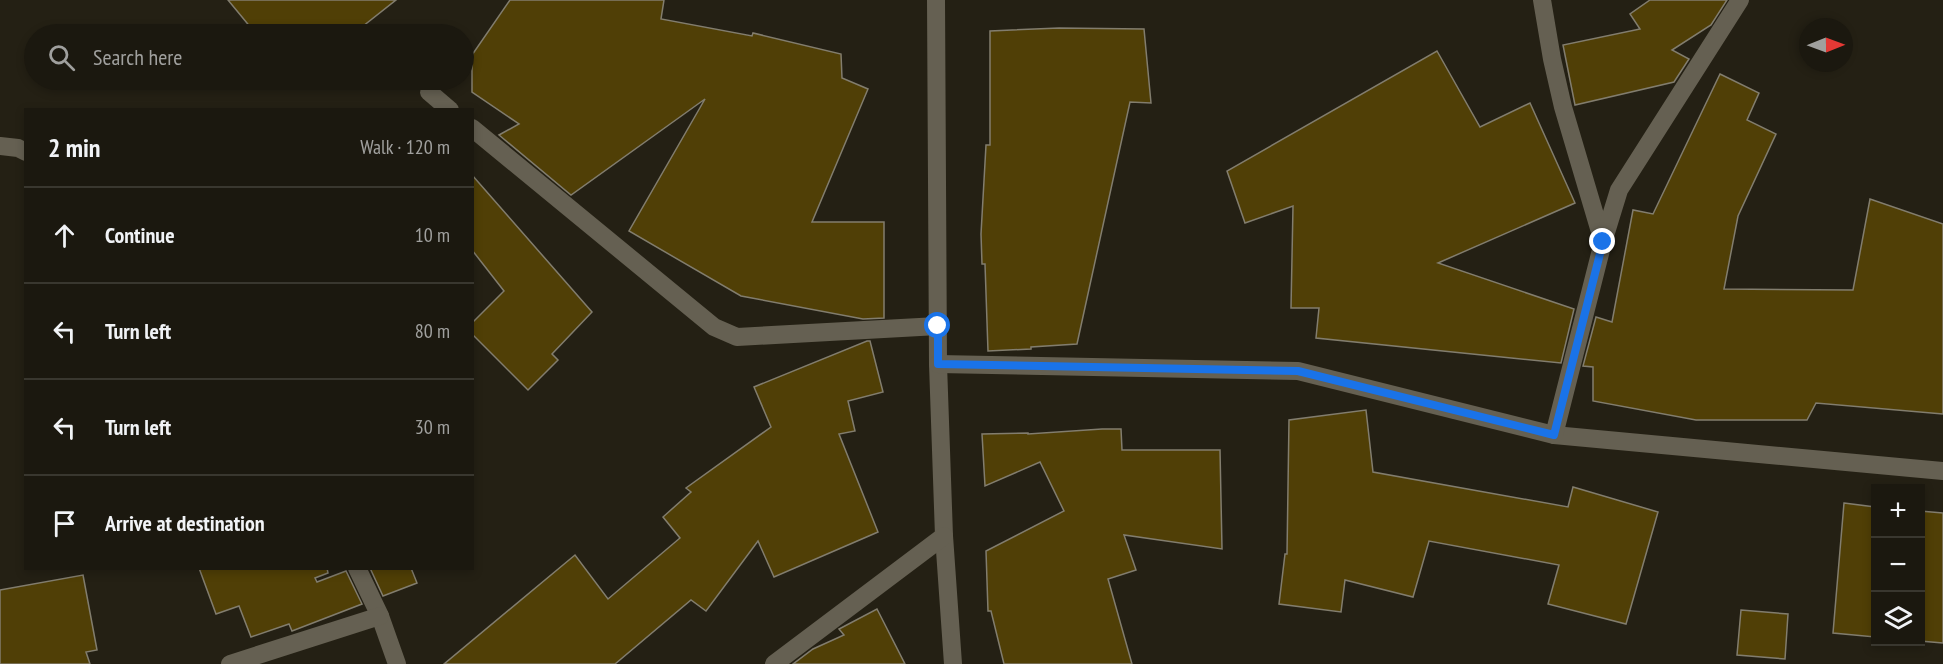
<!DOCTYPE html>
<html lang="en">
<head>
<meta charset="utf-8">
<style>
	body { margin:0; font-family:"PT Sans Narrow",sans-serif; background:#242118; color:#f1f3f6 }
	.controls { position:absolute; right:18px; bottom:18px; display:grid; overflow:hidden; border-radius:0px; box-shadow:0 3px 9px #0003 }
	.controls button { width:54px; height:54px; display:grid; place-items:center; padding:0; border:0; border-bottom:2px solid #39372f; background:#1b180f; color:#f1f3f6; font:30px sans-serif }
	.compass { position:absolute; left:1799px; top:18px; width:54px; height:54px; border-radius:50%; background:#1b180f; box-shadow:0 3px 9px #0003; rotate:89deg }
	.stop { position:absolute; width:18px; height:18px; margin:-14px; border:4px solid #1a73e8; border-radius:50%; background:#fff }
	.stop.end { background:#1a73e8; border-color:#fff; box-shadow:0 2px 6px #0008 }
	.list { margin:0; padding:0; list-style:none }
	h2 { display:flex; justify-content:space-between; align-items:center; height:78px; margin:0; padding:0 24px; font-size:26px }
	h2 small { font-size:20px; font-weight:400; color:#a0a09e }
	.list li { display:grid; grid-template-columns:39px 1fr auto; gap:18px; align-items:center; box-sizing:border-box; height:96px; padding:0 24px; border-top:2px solid #39372f }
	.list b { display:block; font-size:22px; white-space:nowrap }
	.list em { font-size:20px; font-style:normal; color:#a0a09e }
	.icon { flex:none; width:33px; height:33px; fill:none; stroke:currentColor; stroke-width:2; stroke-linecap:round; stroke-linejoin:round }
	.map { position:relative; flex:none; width:1943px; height:664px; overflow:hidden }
	.search { position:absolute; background:#1b180f; box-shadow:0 3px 9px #0003; left:24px; top:24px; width:450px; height:66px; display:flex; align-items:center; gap:15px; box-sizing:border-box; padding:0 21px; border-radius:33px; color:#a0a09e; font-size:22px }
	.panel { position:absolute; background:#1b180f; box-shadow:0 3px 9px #0003; left:24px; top:108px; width:450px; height:462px; border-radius:0px }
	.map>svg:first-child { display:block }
	.building { fill:#503f06; stroke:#827d6e; stroke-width:1.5 }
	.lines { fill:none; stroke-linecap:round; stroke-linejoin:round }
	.minor { stroke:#656052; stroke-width:18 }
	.route { stroke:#1a73e8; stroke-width:8 }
</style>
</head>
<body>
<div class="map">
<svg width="1943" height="664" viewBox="0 0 1943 664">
	<rect width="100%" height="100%" fill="#242014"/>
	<g class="building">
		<path d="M228,0H396L353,34H256Z"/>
		<path d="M510,0H664L661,19L752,36L753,33L841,54L842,78L868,89L812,222H884V318L863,319L741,296L629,231L705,99L571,195L499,135L519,124L472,92V55Z"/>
		<path d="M1650,0H1727L1711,25L1672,50L1689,59L1674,82L1575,105L1563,45L1640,29L1630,14Z"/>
		<path d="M1059,28L1144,29L1151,103L1130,102L1077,344L1031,347V349L988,351L985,264H982L981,234L986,145H990V31Z"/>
		<path d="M1437,51L1480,127L1530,103L1575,203L1438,263L1574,309L1561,363L1316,338L1319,308H1291L1293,206L1245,223L1227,171Z"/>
		<path d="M1720,74L1759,93L1747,120L1776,134L1738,216L1724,289L1853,290L1870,199L1943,224V414L1816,403L1807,420H1696L1593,401V367L1583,366L1596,317L1612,322L1633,210L1653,214Z"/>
		<path d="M472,175L592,312L552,354L558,360L528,390L472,334V323L504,291L472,250Z"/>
		<path d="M867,341H870L883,392L848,401L855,431L839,434L878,532L774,577L758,541L706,611L691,600L615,664H444L575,555L608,599L680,538L663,517L691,492L686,488L771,427L754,387Z"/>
		<path d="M1366,410L1373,472L1568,507L1573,487L1658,512L1626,624L1548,604L1559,565L1429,541L1413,597L1345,580L1341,612L1279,604L1285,554H1287L1289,420Z"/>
		<path d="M1102,429H1121L1122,450H1220L1222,549L1124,535L1136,570L1108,579L1132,664H1004L991,611H988L986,551L1064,511L1040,462L985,486L982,434L1028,433V434Z"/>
		<path d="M1844,503L1875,507V637L1833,633Z"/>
		<path d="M1920,511L1943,513V643L1920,641Z"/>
		<path d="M199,568H327L328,573L315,578L317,582L346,571L362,604L292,631L289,624L251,637L239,606L216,614Z"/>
		<path d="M370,568H411L417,583L383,596Z"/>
		<path d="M83,575L97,650L86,652L90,664H0V590Z"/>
		<path d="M877,609L905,664H793L813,649L844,635L839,629L841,628Z"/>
		<path d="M1741,610L1788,614L1785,659L1737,655Z"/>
	</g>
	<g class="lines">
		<g class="minor">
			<path d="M936,0L938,364L944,536L953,664"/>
			<path d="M1542,0L1552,59L1563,107L1603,242"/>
			<path d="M429,92L450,110"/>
			<path d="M472,128L714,327L737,337L938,326"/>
			<path d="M0,146L18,148L26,152"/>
			<path d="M938,364L1298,371L1554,435L1943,471"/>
			<path d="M1554,435L1603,242L1619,190L1740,0"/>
			<path d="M357,568L380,616L397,664"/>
			<path d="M230,664L380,616"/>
			<path d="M774,664L944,536"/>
		</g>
	</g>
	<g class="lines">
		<path class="route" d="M938,326V364L1298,371L1554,435L1603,242"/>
	</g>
</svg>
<div class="controls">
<button>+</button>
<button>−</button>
<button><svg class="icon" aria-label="layers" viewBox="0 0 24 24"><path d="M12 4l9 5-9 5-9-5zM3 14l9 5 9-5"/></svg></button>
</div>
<svg class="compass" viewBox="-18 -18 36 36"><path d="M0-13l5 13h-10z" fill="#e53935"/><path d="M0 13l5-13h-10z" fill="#a0a09e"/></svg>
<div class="stop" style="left:938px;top:326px"></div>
<div class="stop end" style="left:1603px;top:242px"></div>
<div class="search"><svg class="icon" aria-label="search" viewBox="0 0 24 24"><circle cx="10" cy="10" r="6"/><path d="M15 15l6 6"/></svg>Search here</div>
<section class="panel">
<h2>2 min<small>Walk · 120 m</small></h2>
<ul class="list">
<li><svg class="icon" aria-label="ahead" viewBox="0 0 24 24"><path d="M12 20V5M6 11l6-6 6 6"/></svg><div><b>Continue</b></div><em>10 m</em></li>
<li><svg class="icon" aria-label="left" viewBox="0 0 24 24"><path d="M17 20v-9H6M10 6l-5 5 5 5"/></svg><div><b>Turn left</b></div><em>80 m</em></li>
<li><svg class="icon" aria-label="left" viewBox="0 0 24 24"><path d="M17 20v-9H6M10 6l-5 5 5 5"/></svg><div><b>Turn left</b></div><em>30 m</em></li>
<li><svg class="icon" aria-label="arrive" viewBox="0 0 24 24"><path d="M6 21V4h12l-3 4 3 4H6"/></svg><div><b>Arrive at destination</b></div></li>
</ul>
</section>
</div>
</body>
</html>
